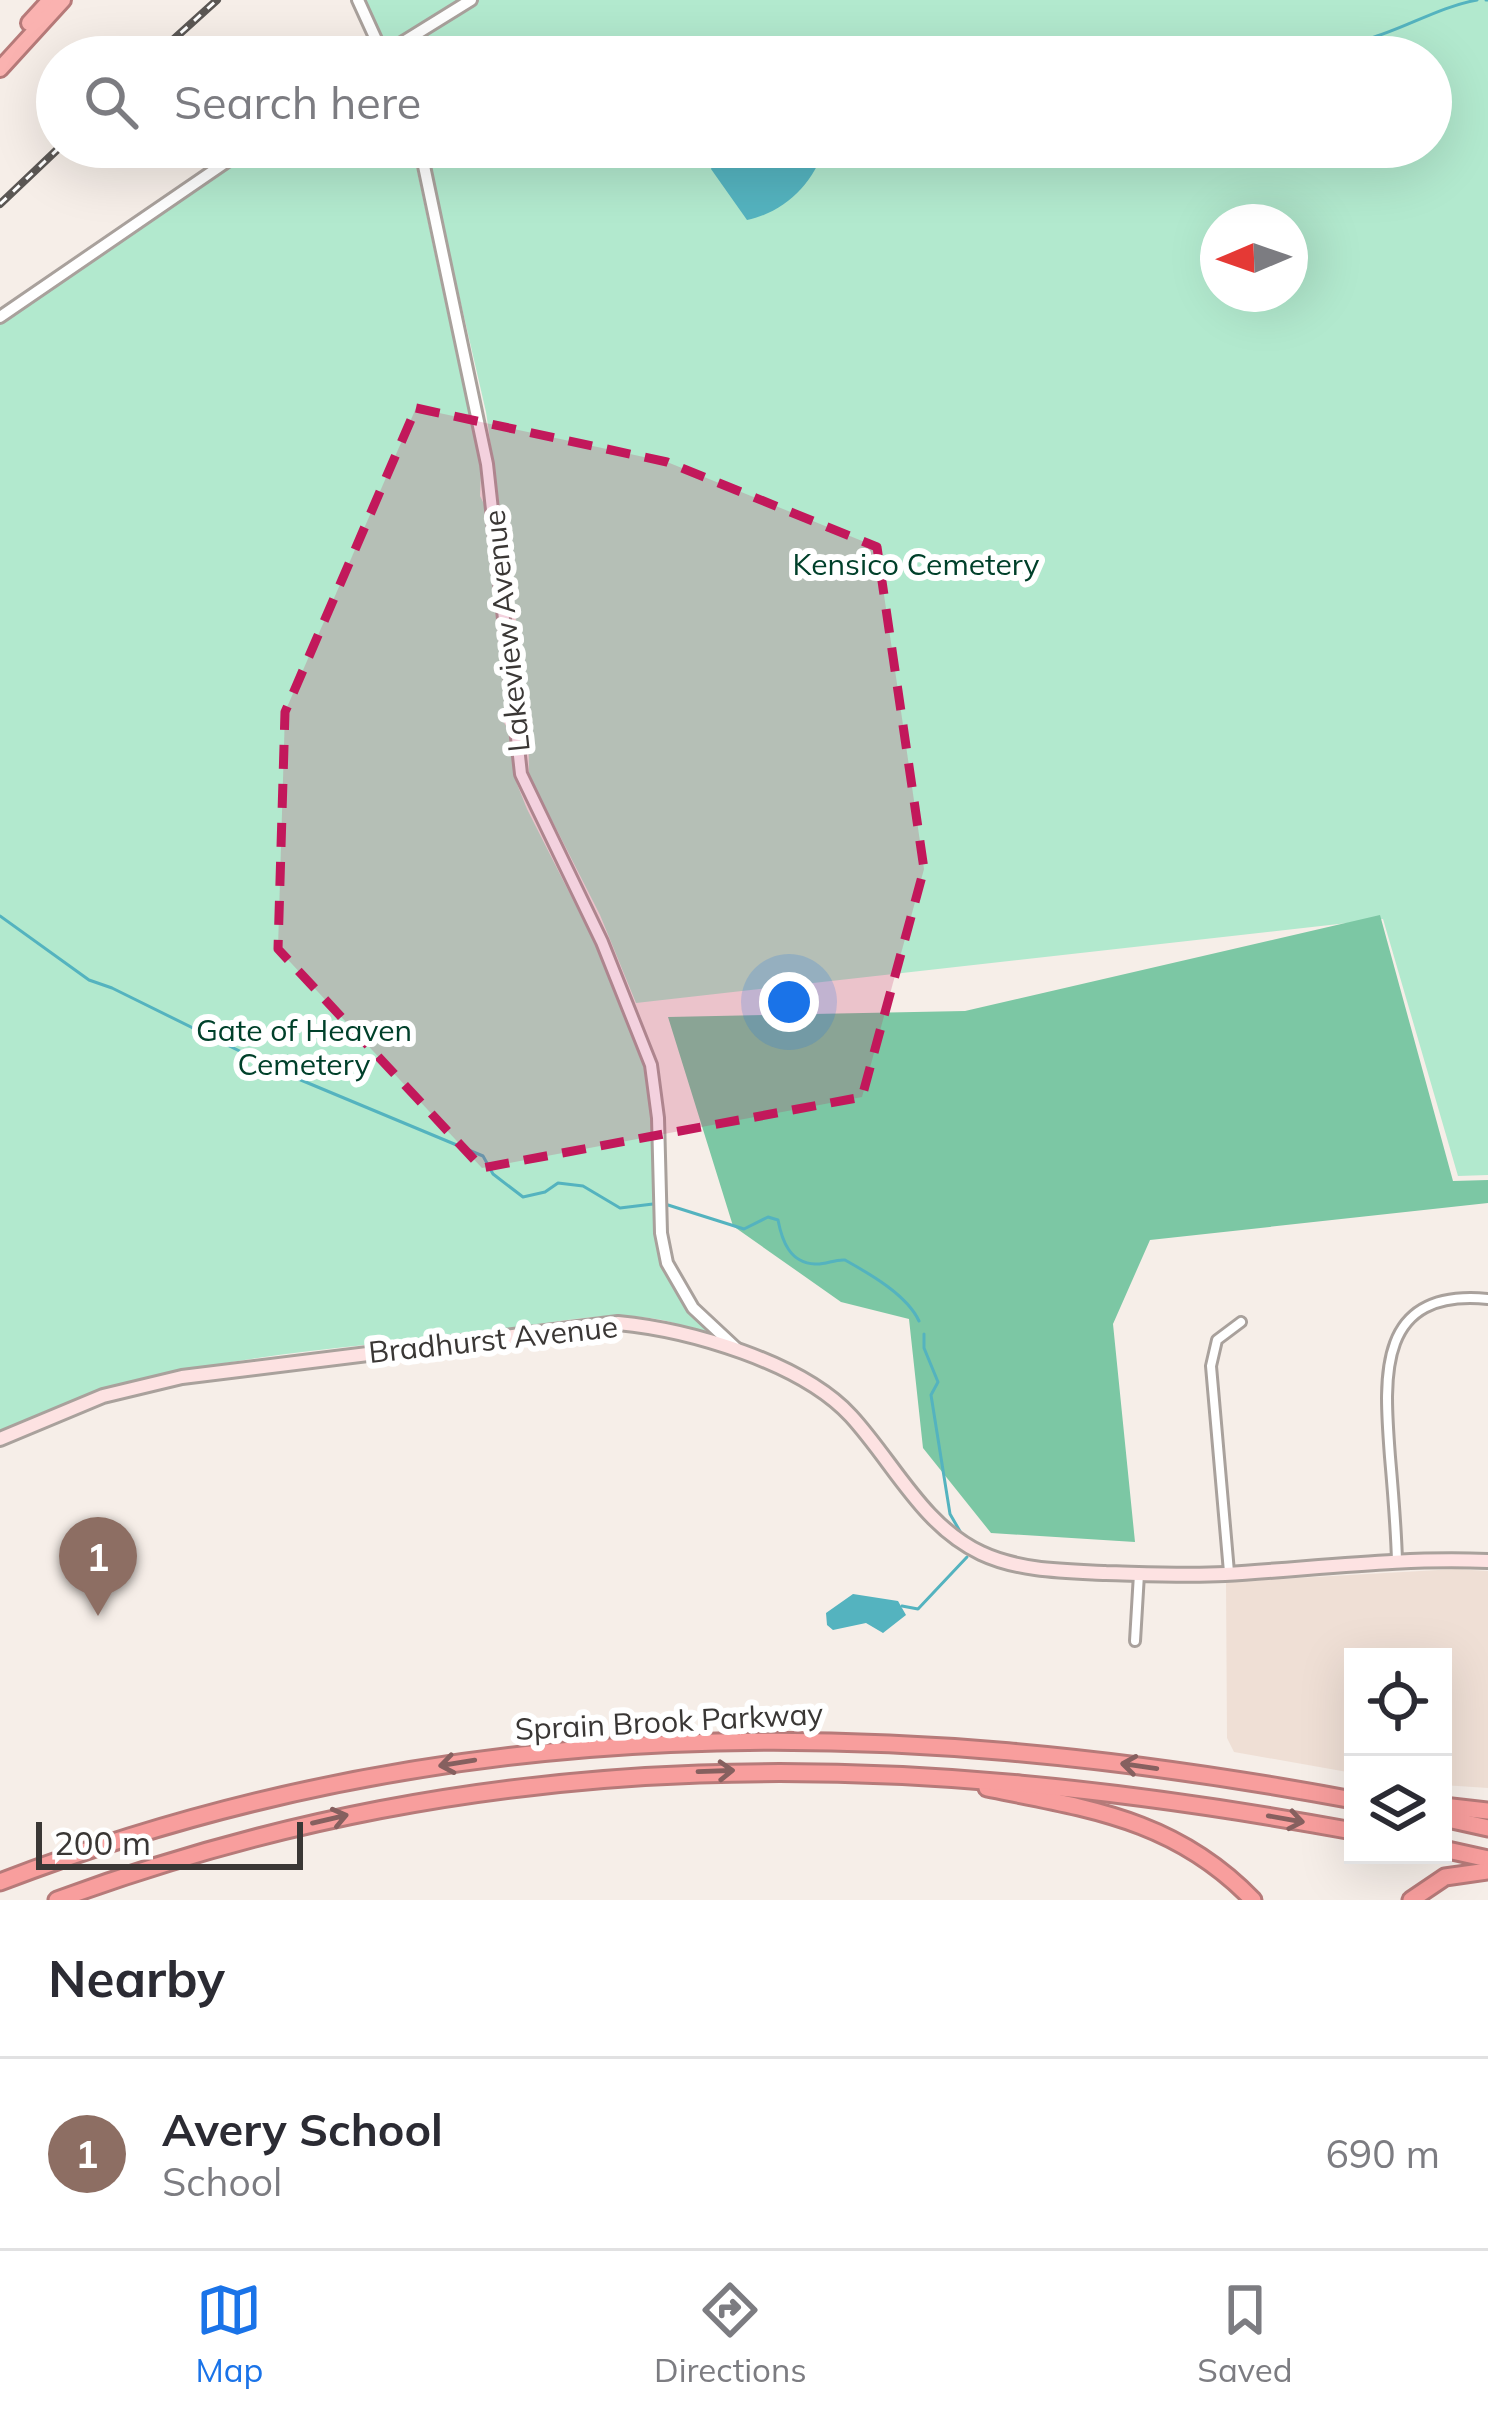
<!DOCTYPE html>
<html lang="en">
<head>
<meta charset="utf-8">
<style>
	body { margin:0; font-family:Mulish,sans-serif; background:#f2f2f3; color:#2b2b33 }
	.controls { position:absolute; right:36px; bottom:36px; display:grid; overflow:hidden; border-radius:0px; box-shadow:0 12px 48px #0002 }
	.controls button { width:108px; height:108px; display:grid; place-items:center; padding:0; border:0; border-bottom:3px solid #e1e1e2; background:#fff; color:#2b2b33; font:60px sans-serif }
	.compass { position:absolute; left:1200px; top:204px; width:108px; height:108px; border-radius:50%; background:#fff; box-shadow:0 12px 48px #0002; rotate:268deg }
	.scale { position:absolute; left:36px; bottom:30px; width:267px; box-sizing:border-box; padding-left:12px; border:6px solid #3a3735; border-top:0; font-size:33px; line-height:42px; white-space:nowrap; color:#3a3735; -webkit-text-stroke:9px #fff; paint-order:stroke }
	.you { position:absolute; left:789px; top:1002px; width:42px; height:42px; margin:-30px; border:9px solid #fff; border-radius:50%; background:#1a73e8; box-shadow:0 0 0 18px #1a73e833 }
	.badge { display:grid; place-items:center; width:78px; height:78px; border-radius:50%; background:#1a73e8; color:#fff; font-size:39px; font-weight:700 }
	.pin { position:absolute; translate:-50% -99px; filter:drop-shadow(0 3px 6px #0008) }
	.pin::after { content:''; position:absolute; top:63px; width:42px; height:36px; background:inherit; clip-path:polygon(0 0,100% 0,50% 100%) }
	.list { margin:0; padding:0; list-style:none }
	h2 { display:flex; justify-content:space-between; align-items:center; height:156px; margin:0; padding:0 48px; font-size:51px }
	h2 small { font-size:39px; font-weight:400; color:#7c7c81 }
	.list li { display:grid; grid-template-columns:78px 1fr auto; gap:36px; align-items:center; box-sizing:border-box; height:192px; padding:0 48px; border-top:3px solid #e1e1e2 }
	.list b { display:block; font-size:45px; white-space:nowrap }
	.list p { margin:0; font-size:39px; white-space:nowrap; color:#7c7c81 }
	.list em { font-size:39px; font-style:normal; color:#7c7c81 }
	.icon { flex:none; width:66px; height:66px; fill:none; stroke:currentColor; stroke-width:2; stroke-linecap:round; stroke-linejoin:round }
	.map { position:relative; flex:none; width:1488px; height:1900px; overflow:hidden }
	.search { position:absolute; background:#fff; box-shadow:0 12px 48px #0002; left:36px; right:36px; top:36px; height:132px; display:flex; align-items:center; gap:30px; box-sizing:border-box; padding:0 42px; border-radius:66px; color:#7c7c81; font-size:45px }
	.sheet { height:348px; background:#fff }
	nav { display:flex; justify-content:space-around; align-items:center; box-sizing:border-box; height:168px; border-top:3px solid #e1e1e2; background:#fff; font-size:33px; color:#7c7c81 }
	nav a { display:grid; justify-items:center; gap:6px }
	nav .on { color:#1a73e8 }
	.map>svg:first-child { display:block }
	.built { fill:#efdfd5 }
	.green { fill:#b2e9ce; fill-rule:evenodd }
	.forest { fill:#7cc7a4 }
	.water { fill:#54b3bf }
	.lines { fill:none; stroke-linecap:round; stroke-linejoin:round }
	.stream { stroke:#54b3bf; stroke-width:3 }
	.minor-casing { stroke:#a9a19c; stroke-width:14 }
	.tertiary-casing { stroke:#a9a19c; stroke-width:16 }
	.secondary-casing { stroke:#a9a19c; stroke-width:18 }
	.trunk-casing { stroke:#b67a79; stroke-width:20 }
	.motorway-casing { stroke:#b67a79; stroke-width:21 }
	.minor { stroke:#fff; stroke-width:8 }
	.tertiary { stroke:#fff; stroke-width:10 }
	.secondary { stroke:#fde2e2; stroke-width:12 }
	.trunk { stroke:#fab2b0; stroke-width:14 }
	.motorway { stroke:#f89e9d; stroke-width:15 }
	.rail-casing { stroke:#5b5754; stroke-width:8 }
	.rail { stroke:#fff; stroke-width:3; stroke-dasharray:9; stroke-linecap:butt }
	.oneway { stroke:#86605f }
	.marked { fill:#c2185b; fill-opacity:0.2; stroke:#c2185b; stroke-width:9; stroke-dasharray:24 15; stroke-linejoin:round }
	.labels { text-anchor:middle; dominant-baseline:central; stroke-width:12; stroke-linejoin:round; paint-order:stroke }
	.park-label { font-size:30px; fill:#00402a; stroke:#fff }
	.street-label { font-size:30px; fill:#3a3735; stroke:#fff }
</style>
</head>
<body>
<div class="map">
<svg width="1488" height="1900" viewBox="0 0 1488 1900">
	<rect width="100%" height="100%" fill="#f6eee8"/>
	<path class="built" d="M1456,1569L1488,1571V1788L1443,1785V1657H1353V1773L1234,1752L1227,1738L1226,1582Z"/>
	<g class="green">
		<path d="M364,0H1488V1175L1458,1176L1383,919L636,1003L600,915L529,775L528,704L486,412L425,147H1431V57H389ZM1218,222H1290V294H1218Z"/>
		<path d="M255,147H412L481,470L480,496L486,508L506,701L501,718L508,729L517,784L527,809L609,971L643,1058L654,1121L656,1235L665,1272L681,1301L714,1333L713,1338C696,1333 680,1323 662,1320C604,1308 538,1326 480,1333C318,1351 149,1358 0,1431V323Z"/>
	</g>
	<path class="forest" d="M1380,915L1453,1181L1488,1180V1203L1150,1240L1113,1324L1135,1542L991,1533L923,1448L909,1319L841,1302L733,1226L668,1017L965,1011Z"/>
	<g class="water">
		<path d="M808,39L868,48L859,51L857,57H798Z"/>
		<path d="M732,147H746L742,152L746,157L763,147H825C813,184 785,212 747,220L711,169L714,161Z"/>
		<path d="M853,1594L898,1601L906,1615L883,1633L866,1623L833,1630L827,1625L826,1613Z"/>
	</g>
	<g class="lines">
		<g class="stream">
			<path d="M1486,0H1488"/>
			<path d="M1283,57L1300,43C1323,43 1345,45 1368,39C1406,28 1439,7 1477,0"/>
			<path d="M0,916L89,980L112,988L284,1073L483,1156L493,1174L523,1197L545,1192L558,1183L583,1186L620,1208L653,1204"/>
			<path d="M668,1205L744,1229L768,1217L778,1220C782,1241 790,1263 815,1264C825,1265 835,1259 845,1260C870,1274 907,1295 919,1321"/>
			<path d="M924,1334V1348L938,1382L931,1395L950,1514L961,1533"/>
			<path d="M902,1606L918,1609L967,1557"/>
		</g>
		<defs>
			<g id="minor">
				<path d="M1397,1561C1396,1526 1393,1491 1390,1457C1384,1377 1376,1288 1488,1299"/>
				<path d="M1229,1572L1211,1366L1217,1340L1241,1322"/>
				<path d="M1135,1641L1139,1574"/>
			</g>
			<g id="tertiary">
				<path d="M358,0L384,57"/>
				<path d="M379,57L471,0"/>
				<path d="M420,147L487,464L521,774L602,942L651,1065L658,1118L661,1233L667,1263L693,1308L738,1350"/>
				<path d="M0,317L248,147"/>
			</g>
			<path id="secondary" d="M0,1439L103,1396L182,1377L618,1323C690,1330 801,1362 851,1416C894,1463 922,1525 981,1553C1019,1571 1065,1571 1106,1573C1146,1574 1185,1576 1225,1574C1312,1569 1400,1557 1488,1561"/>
			<g id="trunk">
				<path d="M29,23L50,0"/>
				<path d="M0,69L63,0"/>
			</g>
			<g id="motorway">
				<path d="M987,1788C1091,1809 1176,1820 1253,1900"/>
				<path d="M1443,1806L1488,1811"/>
				<path d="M1443,1818L1488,1828"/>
				<path d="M1443,1849L1488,1859"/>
				<path d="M0,1882C449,1709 887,1713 1353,1800"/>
				<path d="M57,1900C494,1739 901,1748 1353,1831"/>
				<path d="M1411,1900L1445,1877L1488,1871"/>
			</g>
		</defs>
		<use href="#minor" class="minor-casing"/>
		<use href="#tertiary" class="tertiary-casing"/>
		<use href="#secondary" class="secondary-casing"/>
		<use href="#trunk" class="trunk-casing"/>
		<use href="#motorway" class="motorway-casing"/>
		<use href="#minor" class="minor"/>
		<use href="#tertiary" class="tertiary"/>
		<use href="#secondary" class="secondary"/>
		<use href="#trunk" class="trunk"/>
		<use href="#motorway" class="motorway"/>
		<defs>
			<g id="rail">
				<path d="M154,57L217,0"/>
				<path d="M0,204L60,147"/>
			</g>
		</defs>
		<use href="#rail" class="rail-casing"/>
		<use href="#rail" class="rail"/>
	</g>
	<defs><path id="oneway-shaft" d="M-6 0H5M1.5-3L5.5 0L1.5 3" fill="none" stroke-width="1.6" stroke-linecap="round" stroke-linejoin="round" transform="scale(3)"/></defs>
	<g class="oneway">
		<use href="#oneway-shaft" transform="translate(457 1763) rotate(171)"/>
		<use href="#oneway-shaft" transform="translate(1139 1766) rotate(-172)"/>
		<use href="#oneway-shaft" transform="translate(716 1771) rotate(-2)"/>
		<use href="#oneway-shaft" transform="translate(330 1819) rotate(-13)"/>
		<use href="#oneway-shaft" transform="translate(1286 1819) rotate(10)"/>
	</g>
	<path class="marked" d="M416,408L667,462L877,547L924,869L862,1097L482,1168L278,949L285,712Z"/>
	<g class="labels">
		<g class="park-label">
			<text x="916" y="564">Kensico Cemetery</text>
			<text x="304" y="1030">Gate of Heaven<tspan x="304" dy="34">Cemetery</tspan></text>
		</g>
		<g class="street-label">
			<text transform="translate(506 631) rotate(-96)">Lakeview Avenue</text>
			<text transform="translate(493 1339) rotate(-6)">Bradhurst Avenue</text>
			<text transform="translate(669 1721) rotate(-3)">Sprain Brook Parkway</text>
		</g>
	</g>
</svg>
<div class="controls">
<button><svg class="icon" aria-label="locate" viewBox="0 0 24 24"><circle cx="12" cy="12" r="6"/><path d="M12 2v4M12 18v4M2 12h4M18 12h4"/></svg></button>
<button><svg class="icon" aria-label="layers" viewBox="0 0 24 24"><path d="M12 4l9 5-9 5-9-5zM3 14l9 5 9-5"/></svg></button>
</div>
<svg class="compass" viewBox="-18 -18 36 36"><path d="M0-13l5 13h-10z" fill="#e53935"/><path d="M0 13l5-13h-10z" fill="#7c7c81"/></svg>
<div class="scale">200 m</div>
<div class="you"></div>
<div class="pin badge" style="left:98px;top:1616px;background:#8d6e63">1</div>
<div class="search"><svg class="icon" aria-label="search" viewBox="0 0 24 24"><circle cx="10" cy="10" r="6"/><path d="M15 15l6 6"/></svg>Search here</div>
</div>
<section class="sheet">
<h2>Nearby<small></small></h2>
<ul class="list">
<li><span class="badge" style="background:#8d6e63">1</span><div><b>Avery School</b><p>School</p></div><em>690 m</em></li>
</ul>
</section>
<nav>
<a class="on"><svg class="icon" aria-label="map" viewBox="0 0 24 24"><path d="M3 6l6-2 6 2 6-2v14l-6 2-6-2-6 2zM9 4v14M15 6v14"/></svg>Map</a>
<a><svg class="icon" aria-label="directions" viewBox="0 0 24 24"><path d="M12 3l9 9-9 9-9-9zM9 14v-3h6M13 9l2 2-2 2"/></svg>Directions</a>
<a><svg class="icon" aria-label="saved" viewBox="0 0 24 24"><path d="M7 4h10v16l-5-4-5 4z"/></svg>Saved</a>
</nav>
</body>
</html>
